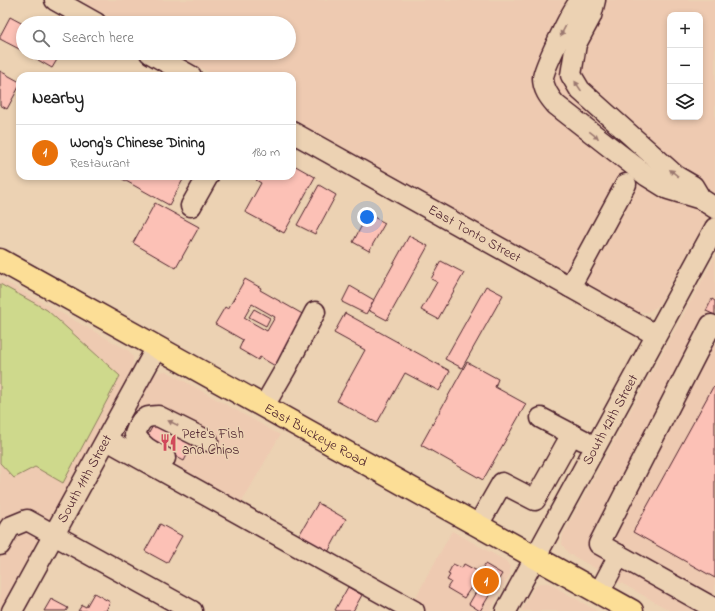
<!DOCTYPE html>
<html lang="en">
<head>
<meta charset="utf-8">
<style>
	body { margin:0; font-family:"Indie Flower",sans-serif; background:#f6f6f6; color:#222 }
	.controls { position:absolute; right:12px; top:12px; display:grid; overflow:hidden; border-radius:8px; box-shadow:0 2px 6px #0003 }
	.controls button { width:36px; height:36px; display:grid; place-items:center; padding:0; border:0; border-bottom:1px solid #e0e0e0; background:#fff; color:#222; font:20px sans-serif }
	.you { position:absolute; left:367px; top:217px; width:14px; height:14px; margin:-10px; border:3px solid #fff; border-radius:50%; background:#1a73e8; box-shadow:0 0 0 6px #1a73e833 }
	.badge { display:grid; place-items:center; width:26px; height:26px; border-radius:50%; background:#111827; color:#fff; font-size:13px; font-weight:700 }
	.pin { position:absolute; translate:-50% -50%; border:2px solid #fff; box-shadow:0 1px 4px #0006 }
	.list { margin:0; padding:0; list-style:none }
	h2 { display:flex; justify-content:space-between; align-items:center; height:52px; margin:0; padding:0 16px; font-size:17px }
	h2 small { font-size:13px; font-weight:400; color:#767676 }
	.list li { display:grid; grid-template-columns:26px 1fr auto; gap:12px; align-items:center; box-sizing:border-box; height:56px; padding:0 16px; border-top:1px solid #e0e0e0 }
	.list b { display:block; font-size:15px; white-space:nowrap }
	.list p { margin:0; font-size:13px; white-space:nowrap; color:#767676 }
	.list em { font-size:13px; font-style:normal; color:#767676 }
	.icon { flex:none; width:22px; height:22px; fill:none; stroke:currentColor; stroke-width:2; stroke-linecap:round; stroke-linejoin:round }
	.map { position:relative; flex:none; width:715px; height:611px; overflow:hidden }
	.search { position:absolute; background:#fff; box-shadow:0 2px 6px #0003; left:16px; top:16px; width:280px; height:44px; display:flex; align-items:center; gap:10px; box-sizing:border-box; padding:0 14px; border-radius:22px; color:#767676; font-size:15px }
	.panel { position:absolute; background:#fff; box-shadow:0 2px 6px #0003; left:16px; top:72px; width:280px; height:108px; border-radius:12px }
	.map>svg:first-child { display:block }
	.built { fill:#eecab1; fill-rule:evenodd }
	.green { fill:#ced98c; stroke:#8c7c5c }
	.building { fill:#fcc1b6; stroke:#4a1f2b; fill-rule:evenodd }
	.lines { fill:none; stroke-linecap:round; stroke-linejoin:round }
	.minor-casing { stroke:#4a1f2b; stroke-width:23 }
	.major-casing { stroke:#4a1f2b; stroke-width:25 }
	.minor { stroke:#ecd2b3; stroke-width:20 }
	.major { stroke:#fcde96; stroke-width:22 }
	.oneway { fill:#9b786f }
	.labels { text-anchor:middle; dominant-baseline:central; stroke-width:3; stroke-linejoin:round; paint-order:stroke }
	.street-label { font-size:14px; fill:#4a1f2b; stroke:#ecd2b3 }
	.poi-label { font-size:14px; fill:#4a1f2b; stroke:#ecd2b3; text-anchor:start }
</style>
</head>
<body>
<div class="map">
<svg width="715" height="611" viewBox="0 0 715 611">
	<rect width="100%" height="100%" fill="#ecd2b3"/>
	<filter id="ink" filterUnits="userSpaceOnUse"><feTurbulence type="fractalNoise" baseFrequency=".025" numOctaves="2"/><feDisplacementMap in="SourceGraphic" scale="8" xChannelSelector="R" yChannelSelector="G"/><feConvolveMatrix kernelMatrix="1 2 1 2 8 2 1 2 1" color-interpolation-filters="sRGB"/></filter>
	<g filter="url(#ink)">
		<g class="built">
			<path d="M86,0H715V204L658,306L648,312H638L292,119V76H215L174,53H289V23H120L84,3ZM670,15H700V117H670Z"/>
			<path d="M715,257V611H671L568,553L562,544L563,534Z"/>
			<path d="M0,279L129,351L133,357V366L0,610Z"/>
			<path d="M166,371L280,435L239,507L119,441L153,376L158,372Z"/>
			<path d="M452,531L506,561L510,567V574L490,611H425L412,604Z"/>
			<path d="M540,583H548L597,611H521L534,587Z"/>
		</g>
		<path class="green" d="M0,284L47,310L120,376L63,483L35,467L14,478L0,463Z"/>
		<g class="building">
			<path d="M10,17L23,24V51L0,39V36Z"/>
			<path d="M26,53H61L52,68Z"/>
			<path d="M0,71L20,82V85L7,109L0,105Z"/>
			<path d="M292,164L315,177L284,233L245,212L261,183L256,180L259,176H292Z"/>
			<path d="M117,176H185L169,205Z"/>
			<path d="M319,185L336,195L315,234L297,225Z"/>
			<path d="M155,203L199,227L176,268L133,243Z"/>
			<path d="M368,214L385,223L369,251L353,242Z"/>
			<path d="M409,236L428,246L387,320L368,310Z"/>
			<path d="M441,261L464,273L438,319L421,310L437,282L431,279Z"/>
			<path d="M245,279L261,288L260,290L306,316L277,367L260,357L258,360L239,349L243,340L215,324L225,307L228,309ZM252,304L275,317L267,331L244,318Z"/>
			<path d="M350,286L374,300L366,314L342,302Z"/>
			<path d="M486,286L503,295L462,368L445,359Z"/>
			<path d="M712,299L715,301V315L706,311Z"/>
			<path d="M254,309L270,318L266,326L249,317Z"/>
			<path d="M345,313L450,371L439,391L405,373L377,423L337,401L365,350L334,333Z"/>
			<path d="M467,362L498,379L495,387L526,404L483,480L421,445Z"/>
			<path d="M713,387L715,388V578L633,532Z"/>
			<path d="M154,424L192,445L184,461L145,440Z"/>
			<path d="M318,503L346,519L327,554L298,537Z"/>
			<path d="M160,524L182,536L167,563L145,551Z"/>
			<path d="M453,564L462,568L464,564L477,571L474,576L478,577L464,598L447,588L451,582L447,580L450,575L448,574Z"/>
			<path d="M485,564L502,574L480,611L469,604L476,592L471,589Z"/>
			<path d="M348,587L362,595L353,611H337L335,610Z"/>
			<path d="M94,593L110,602L106,611H78L82,605L86,607Z"/>
			<path d="M51,599L68,608L66,611H44Z"/>
		</g>
		<g class="lines">
			<defs>
				<g id="minor">
					<path d="M55,0L96,23"/>
					<path d="M585,0C582,1 579,3 577,5C570,15 544,67 543,78C543,89 549,97 556,105L647,176L668,189L701,199L715,208"/>
					<path d="M595,0L591,16L576,44L571,75L580,90L676,176L693,186L699,196"/>
					<path d="M150,53L191,76"/>
					<path id="s1" d="M292,132L656,335"/>
					<path d="M191,206L208,176"/>
					<path d="M570,287L626,184"/>
					<path d="M715,327L711,325L599,544L715,609"/>
					<path d="M264,406L286,368L315,312"/>
					<path d="M541,418L583,440"/>
					<path d="M107,440L414,611"/>
					<path d="M165,458C153,452 141,447 135,434C140,420 143,416 158,416L208,441"/>
					<path d="M478,525L502,483L535,500L572,434"/>
					<path d="M0,545L10,527L27,520L192,611"/>
					<path d="M599,593L619,555"/>
					<path id="s2" d="M12,611L157,347"/>
					<path id="s3" d="M506,611L715,228"/>
				</g>
				<g id="major">
					<path id="s4" d="M0,260L632,611"/>
				</g>
			</defs>
			<use href="#minor" class="minor-casing"/>
			<use href="#major" class="major-casing"/>
			<use href="#minor" class="minor"/>
			<use href="#major" class="major"/>
		</g>
		<defs><path id="oneway-solid" d="M-6-.8H1V-3.2L6.5 0L1 3.2V.8H-6Z"/></defs>
		<g class="oneway">
			<use href="#oneway-solid" transform="translate(563 31) rotate(118)"/>
			<use href="#oneway-solid" transform="translate(578 86) rotate(-124)"/>
			<use href="#oneway-solid" transform="translate(594 135) rotate(38)"/>
			<use href="#oneway-solid" transform="translate(674 173) rotate(-141)"/>
			<use href="#oneway-solid" transform="translate(173 423) rotate(-154)"/>
		</g>
	</g>
	<defs>
		<symbol id="restaurant-bare" viewBox="-9 -9 18 18"><path d="M-5-6h1v4h1v-4h1v4h1v-4h1v5L-1.5 .5V6h-2V.5L-5-1ZM5-6V6H3V1.5H1.5Q1.5-4 5-6Z" fill="#d1495b" stroke="#ecd2b3" stroke-width="2.5" paint-order="stroke"/></symbol>
	</defs>
	<g fill-rule="evenodd">
		<use href="#restaurant-bare" x="156" y="430" width="25" height="25"/>
	</g>
	<g class="labels">
		<g class="street-label">
			<text stroke="none"><textPath href="#s1" startOffset="209">East Tonto Street</textPath></text>
			<text stroke="none"><textPath href="#s3" startOffset="218">South 12th Street</textPath></text>
			<text stroke="none"><textPath href="#s4" startOffset="361">East Buckeye Road</textPath></text>
			<text stroke="none"><textPath href="#s2" startOffset="151">South 11th Street</textPath></text>
		</g>
		<g class="poi-label">
			<text x="182" y="434">Pete's Fish<tspan x="182" dy="16">and Chips</tspan></text>
		</g>
	</g>
</svg>
<div class="controls">
<button>+</button>
<button>−</button>
<button><svg class="icon" aria-label="layers" viewBox="0 0 24 24"><path d="M12 4l9 5-9 5-9-5zM3 14l9 5 9-5"/></svg></button>
</div>
<div class="you"></div>
<div class="pin badge" style="left:486px;top:581px;background:#e8710a">1</div>
<div class="search"><svg class="icon" aria-label="search" viewBox="0 0 24 24"><circle cx="10" cy="10" r="6"/><path d="M15 15l6 6"/></svg>Search here</div>
<section class="panel">
<h2>Nearby<small></small></h2>
<ul class="list">
<li><span class="badge" style="background:#e8710a">1</span><div><b>Wong's Chinese Dining</b><p>Restaurant</p></div><em>180 m</em></li>
</ul>
</section>
</div>
</body>
</html>
